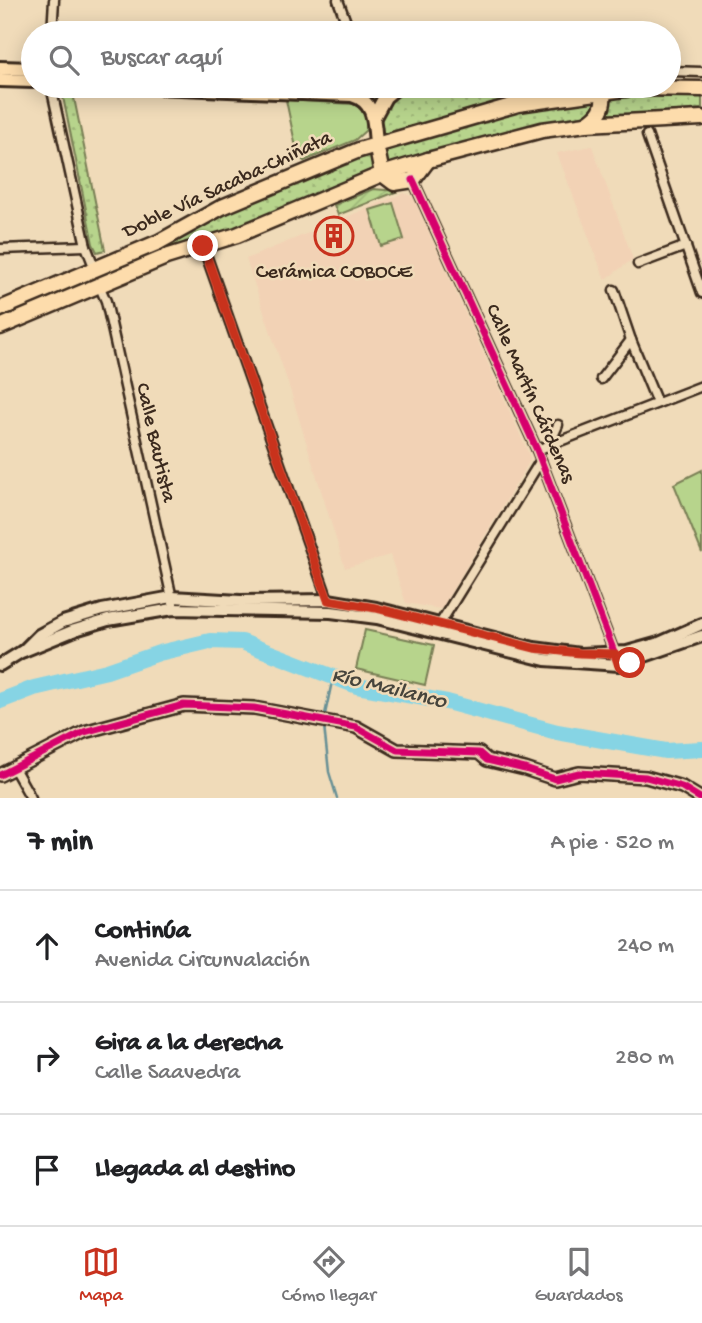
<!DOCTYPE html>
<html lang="es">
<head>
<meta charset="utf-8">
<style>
	body { margin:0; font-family:"Gochi Hand",sans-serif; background:#f2f2f2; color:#202124 }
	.stop { position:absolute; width:21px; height:21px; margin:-16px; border:5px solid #c8321e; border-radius:50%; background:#fff }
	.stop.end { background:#c8321e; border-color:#fff; box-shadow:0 2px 7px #0008 }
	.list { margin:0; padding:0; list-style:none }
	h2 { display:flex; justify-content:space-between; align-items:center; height:91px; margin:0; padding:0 28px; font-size:30px }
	h2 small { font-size:23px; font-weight:400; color:#757577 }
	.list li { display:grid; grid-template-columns:46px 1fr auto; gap:21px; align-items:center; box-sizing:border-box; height:112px; padding:0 28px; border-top:2px solid #e0e0e0 }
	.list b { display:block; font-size:26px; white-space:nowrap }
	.list p { margin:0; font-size:23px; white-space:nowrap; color:#757577 }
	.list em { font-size:23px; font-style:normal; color:#757577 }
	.icon { flex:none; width:38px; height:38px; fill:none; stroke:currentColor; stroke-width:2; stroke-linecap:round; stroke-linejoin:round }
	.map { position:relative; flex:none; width:702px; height:798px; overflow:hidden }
	.search { position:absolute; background:#fff; box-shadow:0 4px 18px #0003; left:21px; right:21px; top:21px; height:77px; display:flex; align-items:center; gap:18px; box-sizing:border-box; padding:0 24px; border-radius:38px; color:#757577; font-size:26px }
	.sheet { height:427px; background:#fff }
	nav { display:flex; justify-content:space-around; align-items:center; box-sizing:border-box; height:98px; border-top:2px solid #e0e0e0; background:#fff; font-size:19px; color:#757577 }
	nav a { display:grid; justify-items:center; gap:4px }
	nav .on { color:#c8321e }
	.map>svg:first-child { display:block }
	.built { fill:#f2d2b5 }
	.grass { fill:url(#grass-dots); stroke:#797f55; stroke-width:2 }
	.park { fill:#b7d48c; stroke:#797f55; stroke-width:2 }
	.garden { fill:url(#garden-furrows); stroke:#797f55; stroke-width:2 }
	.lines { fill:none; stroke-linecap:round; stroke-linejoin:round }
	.stream { stroke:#689095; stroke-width:2.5 }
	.river { stroke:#86d4e4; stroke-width:16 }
	.street-casing { stroke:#3b2a1e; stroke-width:13 }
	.secondary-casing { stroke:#3b2a1e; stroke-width:16 }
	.primary-casing { stroke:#3b2a1e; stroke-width:18 }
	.highway-casing { stroke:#3b2a1e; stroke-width:19 }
	.street { stroke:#f0dbb9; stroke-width:8 }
	.secondary { stroke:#f0dbb9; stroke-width:10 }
	.primary { stroke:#fddcac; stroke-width:12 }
	.highway { stroke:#fddcac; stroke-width:14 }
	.cycleway-casing { stroke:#f0dbb9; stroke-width:11 }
	.cycleway { stroke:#d6006c; stroke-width:7 }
	.route { stroke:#c8321e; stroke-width:9 }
	.labels { text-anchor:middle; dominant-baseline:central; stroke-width:5; stroke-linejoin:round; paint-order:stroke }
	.street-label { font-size:21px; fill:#3b2a1e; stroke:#f0dbb9 }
	.poi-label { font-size:21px; fill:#3b2a1e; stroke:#f0dbb9 }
	.water-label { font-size:23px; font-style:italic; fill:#46443c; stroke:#f0dbb9 }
</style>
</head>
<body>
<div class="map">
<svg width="702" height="798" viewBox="0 0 702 798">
	<defs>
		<pattern id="grass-dots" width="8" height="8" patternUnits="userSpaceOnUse" patternTransform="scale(1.75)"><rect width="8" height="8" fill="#b7d48c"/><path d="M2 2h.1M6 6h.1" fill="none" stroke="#9eb678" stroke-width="1.8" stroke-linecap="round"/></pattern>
		<pattern id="garden-furrows" width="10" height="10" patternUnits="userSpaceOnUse" patternTransform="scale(1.75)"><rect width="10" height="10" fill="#b7d48c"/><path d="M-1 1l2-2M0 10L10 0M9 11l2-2" fill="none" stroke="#9eb678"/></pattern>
	</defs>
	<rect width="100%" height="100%" fill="#f0dbb9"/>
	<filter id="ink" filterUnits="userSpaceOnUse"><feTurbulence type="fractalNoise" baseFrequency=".0143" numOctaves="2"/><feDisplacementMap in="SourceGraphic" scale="14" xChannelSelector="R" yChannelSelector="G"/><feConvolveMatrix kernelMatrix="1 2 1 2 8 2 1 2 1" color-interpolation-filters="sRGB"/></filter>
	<g filter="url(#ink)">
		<g class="built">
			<path d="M592,146L633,259L605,280L557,153Z"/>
			<path d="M404,193L413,197L531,459L441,609L406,603L390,555L345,568L288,383L246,259Z"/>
		</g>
		<g class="grass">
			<path d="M227,86L385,89L372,105L367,99Z"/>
			<path d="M570,86H593L595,88L476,108L381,136C379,109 382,108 401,91C458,83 515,107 570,86Z"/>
			<path d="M62,92L73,93L105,250L97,252L93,244Z"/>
			<path d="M652,94H702V109L603,117L610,96Z"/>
			<path d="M599,97V105L589,115L537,124L454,145L384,168L385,155L389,149L503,113Z"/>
			<path d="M371,150L375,171L241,228L162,252L160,248L227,211Z"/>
		</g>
		<g class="park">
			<path d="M286,100L353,104C365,109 367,117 366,130L355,140L304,161L298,157Z"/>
			<path d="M393,203L404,239L381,246L370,210Z"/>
			<path d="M702,470V553L674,484Z"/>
			<path d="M365,630L434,645L425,685L356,669Z"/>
		</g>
		<path class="garden" d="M373,189L398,191L338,215L334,205Z"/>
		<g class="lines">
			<g class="stream">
				<path d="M324,719L333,677"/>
				<path d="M324,726L329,772L337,798"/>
			</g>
			<path class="river" d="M0,701L34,688L107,671L159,653L210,641L242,642L357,686L447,702L557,732L666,751L702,749"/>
			<defs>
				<g id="street">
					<path d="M338,0L350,33"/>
					<path d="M52,33L54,0"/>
					<path d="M669,71L702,72"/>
					<path d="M51,86L86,246L95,269"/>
					<path d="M647,135L702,293"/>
					<path d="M413,180L537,450L619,665"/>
					<path d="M203,246L328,600"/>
					<path d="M0,249L86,246"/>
					<path d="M638,264L686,246"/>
					<path d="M99,285L106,301L173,603"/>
					<path d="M614,290L631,340L657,403"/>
					<path d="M601,379L631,340"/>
					<path d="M549,445L558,425"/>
					<path d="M537,450L702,386"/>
					<path d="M438,627L541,460"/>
					<path d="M14,768L31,798"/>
				</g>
				<g id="secondary">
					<path d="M23,651L39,635L63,622L102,610L172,597L240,601L328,600L376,608L534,648L580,654L627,652L659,643L702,624"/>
					<path d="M0,665L21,652L75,630L108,620L173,609L331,612L377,618L545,660L619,665L702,636"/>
					<path d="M0,775L84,732L184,705L254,708L356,727L397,750L479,753L487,760L525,769L555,779L579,773L646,777L682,787L700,798"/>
				</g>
				<g id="primary">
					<path d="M0,68L33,69"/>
					<path d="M0,80L33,81"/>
					<path d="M133,86L352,95C376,102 374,124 376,144"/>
					<path d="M417,86L508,90L546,86"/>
					<path d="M374,117L385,97L398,86"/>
				</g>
				<g id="highway">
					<path d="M586,124C600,115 605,108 603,91"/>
					<path d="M376,144L382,174L394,183L413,180L428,160"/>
					<path d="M0,309L159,242L222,207L359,150L518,104L632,88L702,89"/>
					<path d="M0,327L166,257L237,235L382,174L428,160L542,130L586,124L702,118"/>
				</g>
			</defs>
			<use href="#street" class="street-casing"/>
			<use href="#secondary" class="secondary-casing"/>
			<use href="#primary" class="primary-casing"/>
			<use href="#highway" class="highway-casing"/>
			<use href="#street" class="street"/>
			<use href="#secondary" class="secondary"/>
			<use href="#primary" class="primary"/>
			<use href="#highway" class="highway"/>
			<defs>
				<g id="cycleway">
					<path d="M413,180L537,450L619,665"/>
					<path d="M0,775L84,732L184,705L254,708L356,727L397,750L479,753L487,760L525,769L555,779L579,773L646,777L682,787L700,798"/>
				</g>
			</defs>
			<use href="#cycleway" class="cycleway-casing"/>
			<use href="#cycleway" class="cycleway"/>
		</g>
	</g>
	<g class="lines" filter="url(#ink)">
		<path class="route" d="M203,246L328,600L376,608L534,648L580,653L615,654L619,666L630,663"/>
	</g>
	<defs>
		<symbol id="building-ring" viewBox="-11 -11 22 22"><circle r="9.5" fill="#f0dbb9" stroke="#c8321e" stroke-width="1.5"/><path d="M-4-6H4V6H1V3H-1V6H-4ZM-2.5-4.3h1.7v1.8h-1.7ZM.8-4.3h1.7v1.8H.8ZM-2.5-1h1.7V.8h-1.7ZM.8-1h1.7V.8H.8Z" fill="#c8321e"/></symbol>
	</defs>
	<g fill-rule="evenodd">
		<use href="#building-ring" x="312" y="214" width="44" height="44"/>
	</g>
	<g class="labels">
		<g class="street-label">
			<text transform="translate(228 186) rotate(-25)">Doble Vía Sacaba-Chiñata</text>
			<text transform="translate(529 394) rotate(66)">Calle Martín Cárdenas</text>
			<text transform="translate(154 443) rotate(77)">Calle Bautista</text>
		</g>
		<g class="poi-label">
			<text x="334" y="273">Cerámica COBOCE</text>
		</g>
		<g class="water-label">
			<text transform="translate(389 689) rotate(14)">Río Mailanco</text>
		</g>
	</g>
</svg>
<div class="stop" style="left:630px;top:663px"></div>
<div class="stop end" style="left:203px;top:246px"></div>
<div class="search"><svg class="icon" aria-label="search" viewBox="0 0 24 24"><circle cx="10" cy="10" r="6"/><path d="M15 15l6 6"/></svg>Buscar aquí</div>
</div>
<section class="sheet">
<h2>7 min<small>A pie · 520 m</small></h2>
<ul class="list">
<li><svg class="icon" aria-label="ahead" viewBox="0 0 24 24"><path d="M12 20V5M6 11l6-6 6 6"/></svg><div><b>Continúa</b><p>Avenida Circunvalación</p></div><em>240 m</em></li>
<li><svg class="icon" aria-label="right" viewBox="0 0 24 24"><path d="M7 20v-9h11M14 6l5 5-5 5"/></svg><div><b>Gira a la derecha</b><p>Calle Saavedra</p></div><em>280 m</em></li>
<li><svg class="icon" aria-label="arrive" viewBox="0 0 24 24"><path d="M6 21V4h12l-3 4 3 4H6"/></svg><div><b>Llegada al destino</b></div></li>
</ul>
</section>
<nav>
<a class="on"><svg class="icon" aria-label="map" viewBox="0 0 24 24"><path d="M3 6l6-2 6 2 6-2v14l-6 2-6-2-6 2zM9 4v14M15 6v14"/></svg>Mapa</a>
<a><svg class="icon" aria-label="directions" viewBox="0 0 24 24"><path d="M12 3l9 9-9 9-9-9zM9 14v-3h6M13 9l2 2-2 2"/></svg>Cómo llegar</a>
<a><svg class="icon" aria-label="saved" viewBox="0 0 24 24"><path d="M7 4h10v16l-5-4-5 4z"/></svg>Guardados</a>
</nav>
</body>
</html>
